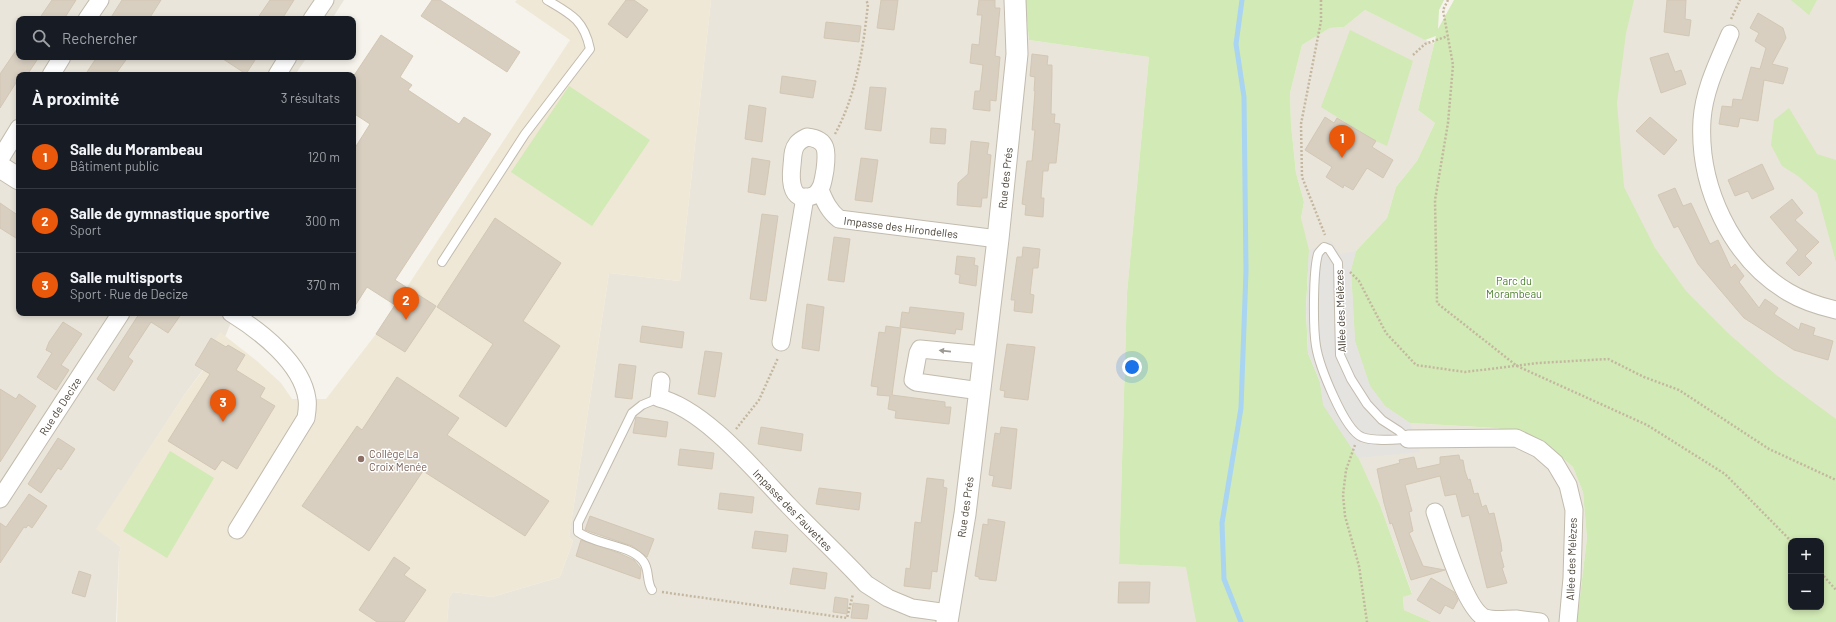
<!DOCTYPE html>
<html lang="fr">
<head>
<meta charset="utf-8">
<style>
	body { margin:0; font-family:Barlow,sans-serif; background:#242831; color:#f1f3f6 }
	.controls { position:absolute; right:12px; bottom:12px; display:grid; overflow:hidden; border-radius:8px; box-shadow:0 2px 6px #0003 }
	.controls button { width:36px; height:36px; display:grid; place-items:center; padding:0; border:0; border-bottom:1px solid #363941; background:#171b24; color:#f1f3f6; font:20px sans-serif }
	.you { position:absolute; left:1132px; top:367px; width:14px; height:14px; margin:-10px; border:3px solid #fff; border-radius:50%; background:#1a73e8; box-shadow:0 0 0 6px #1a73e833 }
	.badge { display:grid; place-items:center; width:26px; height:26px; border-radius:50%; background:#ea580c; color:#fff; font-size:13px; font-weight:700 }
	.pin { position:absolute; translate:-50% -33px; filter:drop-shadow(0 1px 2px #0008) }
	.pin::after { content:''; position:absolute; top:21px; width:14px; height:12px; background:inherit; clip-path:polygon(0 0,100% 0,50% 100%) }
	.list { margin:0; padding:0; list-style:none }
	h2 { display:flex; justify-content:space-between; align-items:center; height:52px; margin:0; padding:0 16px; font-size:17px }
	h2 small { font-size:13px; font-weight:400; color:#9ea1a6 }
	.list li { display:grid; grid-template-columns:26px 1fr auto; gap:12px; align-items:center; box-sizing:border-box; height:64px; padding:0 16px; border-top:1px solid #363941 }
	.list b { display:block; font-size:15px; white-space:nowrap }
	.list p { margin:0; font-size:13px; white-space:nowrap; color:#9ea1a6 }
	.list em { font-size:13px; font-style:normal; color:#9ea1a6 }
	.icon { flex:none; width:22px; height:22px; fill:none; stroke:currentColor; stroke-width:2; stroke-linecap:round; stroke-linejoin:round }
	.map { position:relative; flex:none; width:1836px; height:622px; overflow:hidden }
	.search { position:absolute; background:#171b24; box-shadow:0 2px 6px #0003; left:16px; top:16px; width:340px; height:44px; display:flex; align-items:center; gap:10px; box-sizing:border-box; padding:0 14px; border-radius:8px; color:#9ea1a6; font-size:15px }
	.panel { position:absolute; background:#171b24; box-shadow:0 2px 6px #0003; left:16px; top:72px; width:340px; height:244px; border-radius:8px }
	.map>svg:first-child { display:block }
	.residential { fill:#eae5da }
	.education { fill:#efe8d6 }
	.green { fill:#d2eab5; fill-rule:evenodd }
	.parking { fill:#e5e3e0 }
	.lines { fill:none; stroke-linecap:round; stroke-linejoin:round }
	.stream { stroke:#a9d4f2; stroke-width:5 }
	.building { fill:#d8cfc1; stroke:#d3c7b4 }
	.service-casing { stroke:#c2bbae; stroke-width:10 }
	.minor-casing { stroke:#c2bbae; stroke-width:19 }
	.tertiary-casing { stroke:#c2bbae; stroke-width:23 }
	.path { stroke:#c4b79f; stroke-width:2.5; stroke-dasharray:2 2; stroke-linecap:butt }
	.service { stroke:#fff; stroke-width:8 }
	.minor { stroke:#fff; stroke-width:17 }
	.tertiary { stroke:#fff; stroke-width:21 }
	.oneway { fill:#9c9892 }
	.education-dot { fill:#8d6e63; stroke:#fff; stroke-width:1.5 }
	.labels { text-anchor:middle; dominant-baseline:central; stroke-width:3; stroke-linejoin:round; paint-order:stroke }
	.street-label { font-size:11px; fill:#4b4439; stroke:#fff }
	.park-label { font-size:11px; fill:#4a7f2a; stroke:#fff }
	.education-label { font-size:11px; fill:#785e54; stroke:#fff; text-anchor:start }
</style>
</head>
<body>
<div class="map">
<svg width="1836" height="622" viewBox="0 0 1836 622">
	<rect width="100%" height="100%" fill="#f6f3ec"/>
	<g class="residential">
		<path d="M0,0H344L332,19H19V57H307L295,75H19V313H235L222,344L185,394L97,529L121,547L119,554L116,622H0Z"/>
		<path d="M711,0H1025L1029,40L1149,57L1127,293L1119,564L1187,567L1196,622H447L449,598L453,592L492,597L560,577L573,541L569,537L609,273L680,281Z"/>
		<path d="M1499,0H1836V566L1821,541Z"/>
		<path d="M1365,10L1434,44L1418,110L1435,123L1417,161L1396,187L1387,218L1356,251L1410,423L1496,428L1518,433L1548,445L1573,467L1583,492L1587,538L1577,622H1432L1404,610L1403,597L1412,593L1380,505L1358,458L1323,405L1301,218L1304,202L1296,173L1291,125L1290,93L1302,45L1330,28L1344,27Z"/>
	</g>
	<path class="education" d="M517,0H711L680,281L609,273L569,537L573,541L560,577L492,597L453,592L449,598L447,622H117L119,554L121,547L96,529L185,394L217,352L222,344L215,340L220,332L257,361L281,383L292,399H326L376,334L570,40L515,2Z"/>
	<g class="green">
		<path d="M1025,0H1444L1439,10L1438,29L1454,0H1634L1626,33L1617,103L1624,187L1655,248L1686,291L1729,334L1775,374L1836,419V622H1577L1587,538L1583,492L1573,467L1548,445L1518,433L1496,428L1410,423L1385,406L1370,386L1355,341L1351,270L1356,251L1387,218L1396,187L1417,161L1435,123L1418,110L1436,36L1425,40L1365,10L1344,27L1330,28L1302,45L1290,93L1291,125L1296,173L1304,202L1301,218L1309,250L1306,309L1308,353L1320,382L1323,400L1358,457L1380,505L1412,594L1403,597L1404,610L1432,622H1196L1186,567L1119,564L1127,293L1149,57L1029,40ZM1791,541H1821V607H1791Z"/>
		<path d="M1791,0H1817L1809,15Z"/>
		<path d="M1350,30L1413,61L1387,146L1376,141L1321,107Z"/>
		<path d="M569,86L650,140L592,226L511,172Z"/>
		<path d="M1789,108L1817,154L1836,160V262L1817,193L1798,176L1782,166L1771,145L1774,120Z"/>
		<path d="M170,451L214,478L167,558L123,531Z"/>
	</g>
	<path class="parking" d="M1331,241L1340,254L1356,251L1351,270L1355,341L1370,386L1385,406L1410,423L1420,452L1358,458L1323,405L1320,382L1308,353L1306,309L1309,250Z"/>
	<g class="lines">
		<path class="stream" d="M1241,622L1224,579L1222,523L1241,408L1246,271L1244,97L1236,44L1242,0"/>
	</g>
	<g class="building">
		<path d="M52,0H76L64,19H39Z"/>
		<path d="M122,0H161L149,19H110Z"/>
		<path d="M270,0H294L282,19H257Z"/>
		<path d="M432,0H440L520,52L507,72L421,16Z"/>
		<path d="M626,0H634L648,10L627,38L608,24Z"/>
		<path d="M881,0H898L894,30L877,28Z"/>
		<path d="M979,0H995V8H1000L995,56L1000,57L996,101L990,100V111L973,109L975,91H980L983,65L970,63L972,44L979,45L982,15H977Z"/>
		<path d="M1667,0H1686L1685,19L1691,20L1689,36L1664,32Z"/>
		<path d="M1758,13L1783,28L1786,38L1772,64L1788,68L1783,84L1764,80L1758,121L1740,118L1738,127L1719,124L1722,106L1732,107L1733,99L1742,100L1751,67L1760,69L1766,48L1755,41L1759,33L1750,28Z"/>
		<path d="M826,22L861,26L859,42L824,38Z"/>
		<path d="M381,35L413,56L400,77L412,85L408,90L459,124L464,117L491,134L395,280L436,306L405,352L376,334L395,305L367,287L353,309V151L370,124L353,113V77Z"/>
		<path d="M19,46V57H39L27,75H19V78L0,108V74Z"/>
		<path d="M1668,53L1675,72L1681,70L1686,84L1661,93L1650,58Z"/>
		<path d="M1032,54L1048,56L1047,65H1052V74L1051,114H1055L1054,123L1060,124L1056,163H1049L1048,171H1043L1041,198H1044L1043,217L1025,215L1026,205L1022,204L1027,161H1032L1035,130H1032L1035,91H1034L1035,77L1030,76Z"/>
		<path d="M97,57H128L115,75H85Z"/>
		<path d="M220,57H257L246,74Z"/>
		<path d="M782,76L816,81L813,98L780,93Z"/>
		<path d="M870,87L886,88L881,131L865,129Z"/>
		<path d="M749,105L766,108L762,142L745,139Z"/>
		<path d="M1325,117L1334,123L1337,118L1376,141L1372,147L1393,160L1383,178L1367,168L1353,190L1344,185L1343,188L1326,177L1332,167L1305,150Z"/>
		<path d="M1650,117L1677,140L1664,155L1636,131Z"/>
		<path d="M931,128L946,129L945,144L930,143Z"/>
		<path d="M971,141L989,143L987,154L991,155L987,198H982L981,207L957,205L958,183L968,174Z"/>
		<path d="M752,158L770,161L765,195L748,192Z"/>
		<path d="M861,158L878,160L872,202L855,200Z"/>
		<path d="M1762,164L1774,189L1752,199L1748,191L1735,196L1728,180Z"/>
		<path d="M1675,188L1683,206L1691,203L1710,244L1718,240L1731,268L1735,264L1744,276L1739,282L1759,308L1765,299L1778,308L1774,314L1799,330L1801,323L1815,328L1813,335L1833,341L1828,360L1794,350L1744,318L1698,264L1678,226L1674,228L1658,195Z"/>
		<path d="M1792,199L1803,213L1795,220L1819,242L1805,256L1812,263L1799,276L1786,263L1798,250L1770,217Z"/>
		<path d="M0,203L19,216V240L0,228Z"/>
		<path d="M762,214L778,216L766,301L750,299Z"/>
		<path d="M495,218L561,263L523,321L560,346L506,427L459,396L493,344L437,307Z"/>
		<path d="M834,237L850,239L844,282L828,280Z"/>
		<path d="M1023,247L1040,249L1038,268H1033L1030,294L1034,295L1032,313L1014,311L1015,300H1011L1017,257H1022Z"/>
		<path d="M957,256L975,258L974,265L978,266L976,286L959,283L960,275L955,274Z"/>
		<path d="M807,304L824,307L819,351L802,348Z"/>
		<path d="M910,307L964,313L962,330L956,329L955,334L900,327L902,312L909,313Z"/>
		<path d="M138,313H182L168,333L151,322L128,357L133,361L114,391L97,379L139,314Z"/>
		<path d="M63,322L82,334L61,365L69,370L56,390L37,377L52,353L46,350L49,342Z"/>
		<path d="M642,326L684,332L682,348L640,342Z"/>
		<path d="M886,326L901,328L892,395L945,402V407H951L949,424L895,418L896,411L888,409L890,396L877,395L878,387L871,386L879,332L885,333Z"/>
		<path d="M211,338L226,347L228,345L245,355L236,370L265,388L260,397L275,406L237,469L222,460L215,470L168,441L210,374L195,365Z"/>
		<path d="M1007,344L1035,347L1028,400L1004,397L1005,391L1000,390Z"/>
		<path d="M705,351L722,353L715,397L698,394Z"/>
		<path d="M619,364L636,366L632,399L615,397Z"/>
		<path d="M397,377L459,418L447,435L549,501L525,536L423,471L369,551L302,506L357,426L362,430Z"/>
		<path d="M0,389L16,399L19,394L36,406L0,462Z"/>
		<path d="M636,417L668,422L666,437L633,433Z"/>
		<path d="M761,427L803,434L801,451L758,444Z"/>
		<path d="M1001,427L1017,429L1011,489L992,486L994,476L989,475L995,433L1000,434Z"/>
		<path d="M58,438L75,449L61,470L58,468L41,493L28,484Z"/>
		<path d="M680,449L714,453L712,469L678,465Z"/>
		<path d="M1459,455L1460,460H1463L1465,471H1464H1465L1468,480L1470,479L1474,494L1478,493L1482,507L1486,505L1489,514L1494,513L1501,543L1502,551L1500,552L1504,567L1502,568L1507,583L1487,588L1469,515L1462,517L1456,494L1445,496L1440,476L1405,485L1412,511L1409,512L1413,531L1409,533L1423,566L1445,570L1411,580L1392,523L1390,524L1384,503L1377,469L1400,463L1399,460L1414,457L1417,469L1440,464V457Z"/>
		<path d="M927,478L944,480L943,487L947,488L937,572L932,571L930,589L904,586L906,568L910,569L915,522L921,523Z"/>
		<path d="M819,488L861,493L859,510L816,504Z"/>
		<path d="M720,493L754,497L752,513L718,509Z"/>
		<path d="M29,494L47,506L32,528L28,525L26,528L24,527L0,563V523L6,527Z"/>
		<path d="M590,516L654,539L647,557L632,546L585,530Z"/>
		<path d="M988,519L1005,522L996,581L979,579V577L975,576L983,524L988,525Z"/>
		<path d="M755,531L788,535L786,552L752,548Z"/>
		<path d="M581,540L619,553L634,560L641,569L640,579L576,556Z"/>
		<path d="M394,557L410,568L404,575L426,590L404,622H377L359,610Z"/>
		<path d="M793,568L827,573L825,589L790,584Z"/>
		<path d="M79,571L91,575L85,597L72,593Z"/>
		<path d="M1431,578L1454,592L1458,600L1453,609L1445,605L1440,614L1417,600Z"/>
		<path d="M1119,582H1150L1149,603H1118Z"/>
		<path d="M835,597L848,599L847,614L833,612Z"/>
		<path d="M853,603L869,605L867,619L851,618Z"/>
	</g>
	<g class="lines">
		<defs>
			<g id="service">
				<path d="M1324,247L1329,249L1338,263L1340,355L1351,379L1367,404L1382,420L1399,431L1408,439C1395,439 1374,442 1362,437C1344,430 1319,365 1316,346C1313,328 1313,271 1318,254C1319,252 1322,249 1324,247Z"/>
				<path d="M442,262L525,134L590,49C584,20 571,14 547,0"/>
				<path d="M652,590C646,582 650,569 643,561C630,544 595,545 578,532V523L632,413L642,405L659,398"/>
			</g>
			<g id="minor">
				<path d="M87,19L100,0"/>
				<path d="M312,19L325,0"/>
				<path d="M1730,34C1718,62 1704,90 1702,120C1698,186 1731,258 1788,292C1803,301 1819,306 1836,310"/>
				<path d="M51,75L62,57"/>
				<path d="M277,75L288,57"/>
				<path d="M807,137C829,139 827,153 825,170C823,180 823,188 815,195C791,205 790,182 792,165C793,158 792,150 797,144C800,140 803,139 807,137Z"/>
				<path d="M0,159L19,128"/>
				<path d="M820,190C825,202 829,211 839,219L998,239"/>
				<path d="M231,313C260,331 302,363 307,399C308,405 307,412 306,418L237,530"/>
				<path d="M781,342L805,197"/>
				<path d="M661,381L659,398C705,409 756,472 789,506C814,532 841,557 866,584L888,598L912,608L948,613"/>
				<path d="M980,391L916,382L913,380L918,353L920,349L984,355"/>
				<path d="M1408,439L1516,438L1539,449L1555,463L1568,485L1574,510L1572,578L1568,622"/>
				<path d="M0,499L121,313"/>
				<path d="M1435,512C1442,533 1466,610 1485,618C1495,621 1506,619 1516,619C1524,620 1532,621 1540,622"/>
			</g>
			<g id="tertiary">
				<path d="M0,167L19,179"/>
				<path d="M947,622L965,514L998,239L1017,54L1015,0"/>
			</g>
		</defs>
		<use href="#service" class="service-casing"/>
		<use href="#minor" class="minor-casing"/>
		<use href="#tertiary" class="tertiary-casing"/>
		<g class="path">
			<path d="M1321,0V21L1301,124L1302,177L1325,235"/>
			<path d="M1448,0L1443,10L1453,65L1448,123L1435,200L1437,303L1517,366L1647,425L1725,474L1791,541"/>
			<path d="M1731,19L1740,0"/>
			<path d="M1413,55L1425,44L1448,36"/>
			<path d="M835,134C857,93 863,49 868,4L866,0"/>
			<path d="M1350,272L1359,281L1386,333L1416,365L1465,372L1538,363L1608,359L1644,377L1679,390L1769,449L1836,480"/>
			<path d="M736,429L759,400L778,358"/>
			<path d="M1355,445L1346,470L1343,495L1345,516L1359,566L1367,622"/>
			<path d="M1821,573L1836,590"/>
			<path d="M662,592L847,618L853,594"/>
		</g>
		<use href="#service" class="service"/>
		<use href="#minor" class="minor"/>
		<use href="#tertiary" class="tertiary"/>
	</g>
	<defs><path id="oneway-solid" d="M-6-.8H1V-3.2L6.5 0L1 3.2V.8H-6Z"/></defs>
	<use class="oneway" href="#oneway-solid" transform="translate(945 351) rotate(-174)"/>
	<circle class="education-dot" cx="361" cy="459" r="4"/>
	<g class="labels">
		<g class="street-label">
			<text transform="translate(1005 178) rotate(-84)">Rue des Prés</text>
			<text transform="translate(901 227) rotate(7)">Impasse des Hirondelles</text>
			<text transform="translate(1340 311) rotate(-92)">Allée des Mélèzes</text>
			<text transform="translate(60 406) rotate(-57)">Rue de Decize</text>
			<text transform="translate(965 507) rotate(-82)">Rue des Prés</text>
			<text transform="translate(793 510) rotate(46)">Impasse des Fauvettes</text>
			<text transform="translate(1571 559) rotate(-88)">Allée des Mélèzes</text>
		</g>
		<g class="park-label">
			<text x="1514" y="280">Parc du<tspan x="1514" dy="13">Morambeau</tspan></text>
		</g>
		<g class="education-label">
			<text x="369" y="453">Collège La<tspan x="369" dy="13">Croix Menée</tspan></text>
		</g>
	</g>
</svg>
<div class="controls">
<button>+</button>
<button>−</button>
</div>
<div class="you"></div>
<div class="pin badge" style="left:1342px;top:158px">1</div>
<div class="pin badge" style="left:406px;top:320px">2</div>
<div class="pin badge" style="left:223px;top:422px">3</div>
<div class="search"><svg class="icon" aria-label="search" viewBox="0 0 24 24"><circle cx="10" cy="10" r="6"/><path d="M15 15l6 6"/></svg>Rechercher</div>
<section class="panel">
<h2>À proximité<small>3 résultats</small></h2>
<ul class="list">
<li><span class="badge">1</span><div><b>Salle du Morambeau</b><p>Bâtiment public</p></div><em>120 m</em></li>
<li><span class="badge">2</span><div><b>Salle de gymnastique sportive</b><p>Sport</p></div><em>300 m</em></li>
<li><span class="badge">3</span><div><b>Salle multisports</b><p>Sport · Rue de Decize</p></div><em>370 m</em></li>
</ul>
</section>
</div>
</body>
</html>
